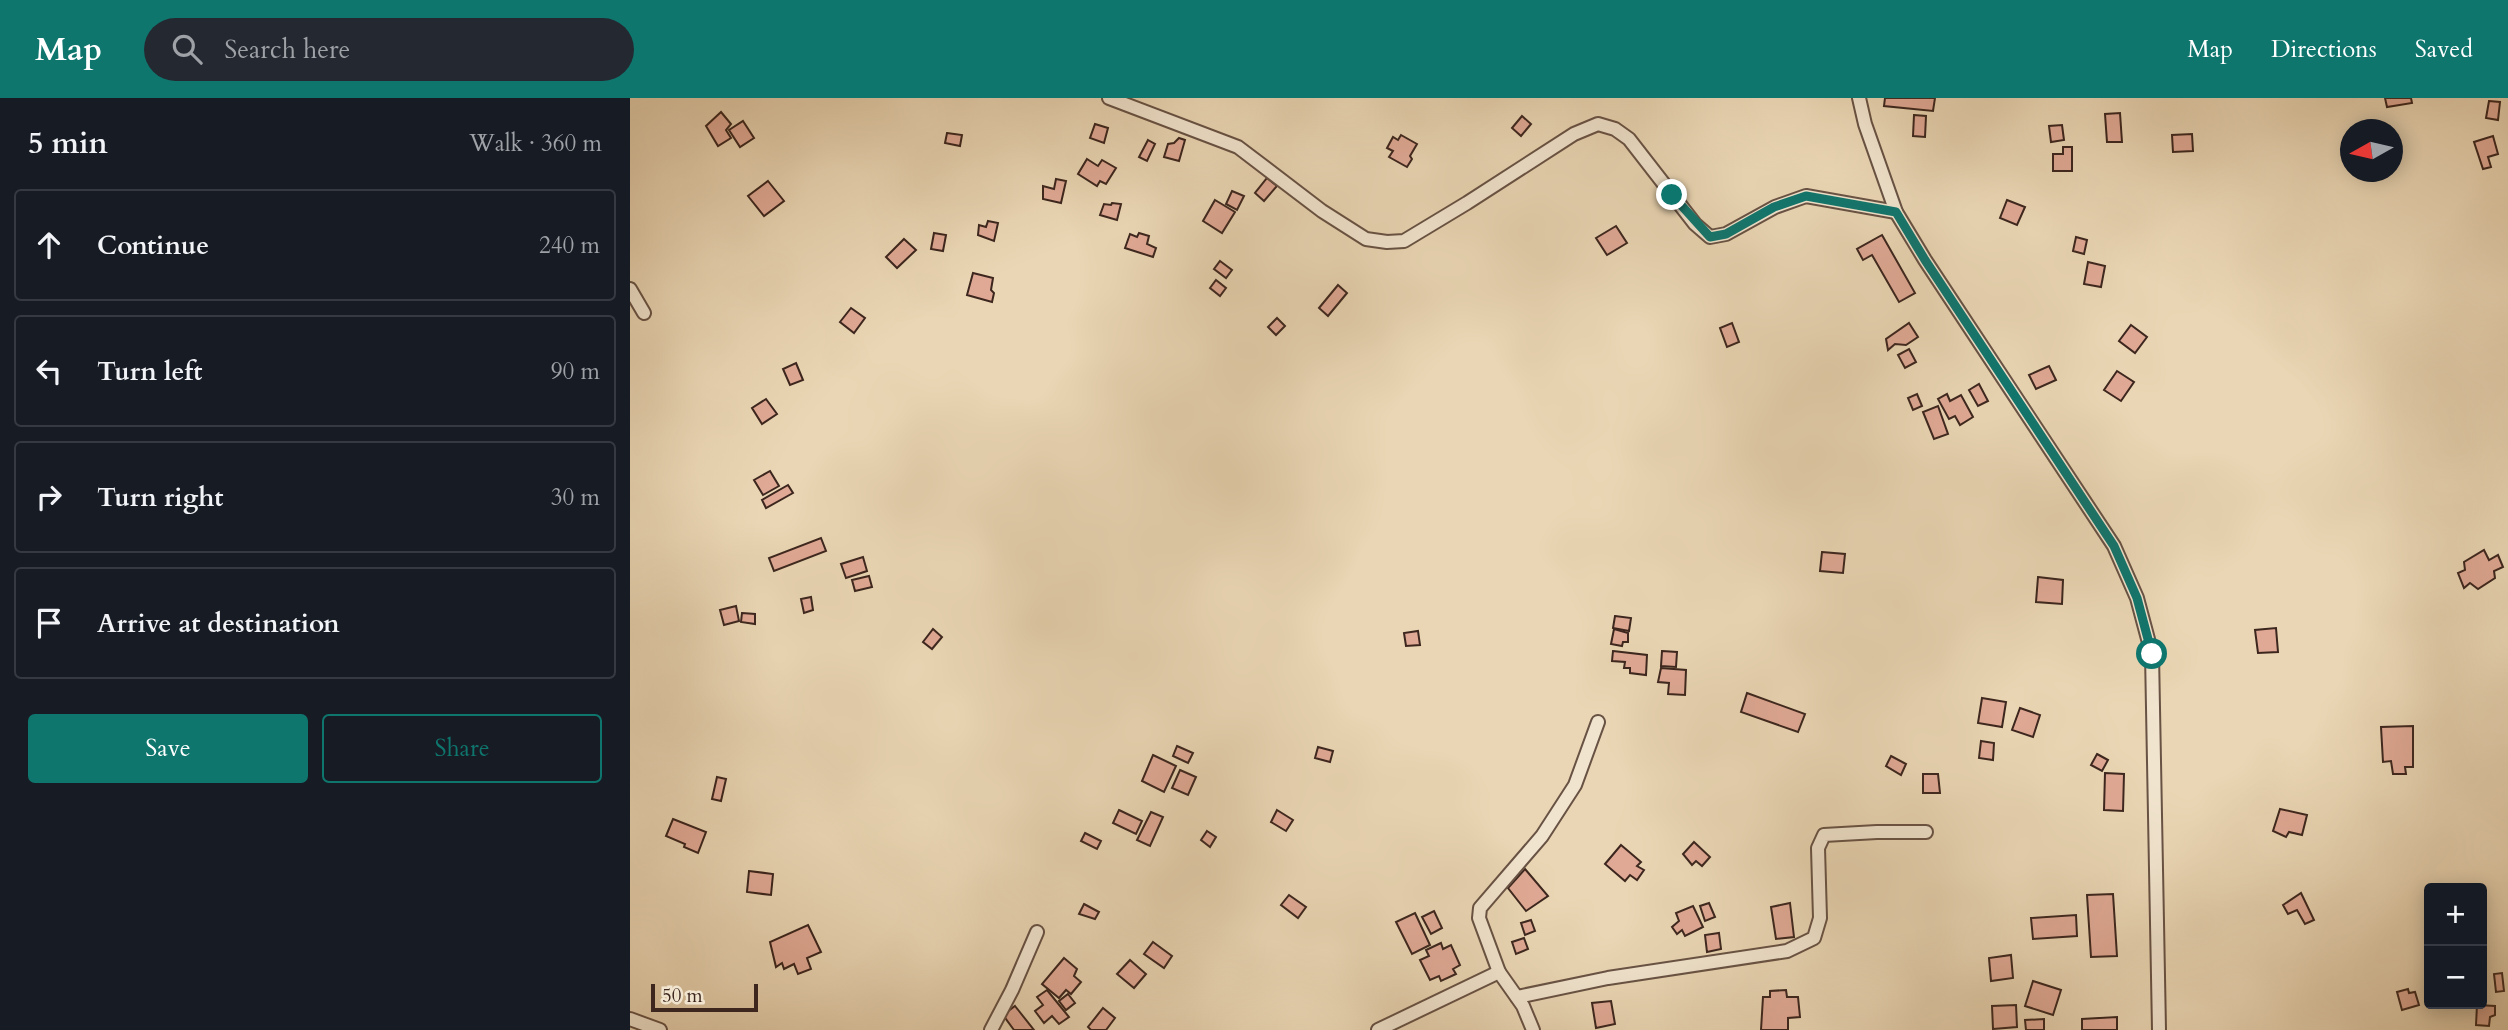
<!DOCTYPE html>
<html lang="en">
<head>
<meta charset="utf-8">
<style>
	body { margin:0; font-family:Cardo,serif; background:#242831; color:#f1f3f6 }
	.controls { position:absolute; right:21px; bottom:21px; display:grid; overflow:hidden; border-radius:7px; box-shadow:0 4px 18px #0003 }
	.controls button { width:63px; height:63px; display:grid; place-items:center; padding:0; border:0; border-bottom:2px solid #363941; background:#171b24; color:#f1f3f6; font:35px sans-serif }
	.compass { position:absolute; left:1710px; top:21px; width:63px; height:63px; border-radius:50%; background:#171b24; box-shadow:0 4px 18px #0003; rotate:262deg }
	.scale { position:absolute; left:21px; bottom:18px; width:107px; box-sizing:border-box; padding-left:7px; border:4px solid #3c261e; border-top:0; font-size:19px; line-height:24px; white-space:nowrap; color:#3c261e; -webkit-text-stroke:5px #f1e4ce; paint-order:stroke }
	.stop { position:absolute; width:21px; height:21px; margin:-16px; border:5px solid #0f766e; border-radius:50%; background:#fff }
	.stop.end { background:#0f766e; border-color:#fff; box-shadow:0 2px 7px #0008 }
	.list { margin:0; padding:0; list-style:none }
	h2 { display:flex; justify-content:space-between; align-items:center; height:91px; margin:0; padding:0 28px; font-size:30px }
	h2 small { font-size:23px; font-weight:400; color:#9ea1a6 }
	.list li { display:grid; grid-template-columns:46px 1fr auto; gap:21px; align-items:center; box-sizing:border-box; height:112px; margin:0 14px 14px; padding:0 14px; border:2px solid #363941; border-radius:7px }
	.list b { display:block; font-size:26px; white-space:nowrap }
	.list em { font-size:23px; font-style:normal; color:#9ea1a6 }
	.actions { display:flex; gap:14px; padding:21px 28px }
	.actions a { flex:1; padding:16px 0; border:2px solid #0f766e; border-radius:7px; text-align:center; font-size:24px; color:#0f766e }
	.actions .main { background:#0f766e; color:#fff }
	.icon { flex:none; width:38px; height:38px; fill:none; stroke:currentColor; stroke-width:2; stroke-linecap:round; stroke-linejoin:round }
	.map { position:relative; flex:none; width:1878px; height:932px; overflow:hidden }
	header { display:flex; align-items:center; gap:42px; box-sizing:border-box; height:98px; padding:0 35px; background:#0f766e; color:#fff }
	header strong { font-size:33px }
	nav { display:flex; gap:38px; margin-inline-start:auto; font-size:24px }
	.search { width:490px; height:63px; background:#242831; display:flex; align-items:center; gap:18px; box-sizing:border-box; padding:0 24px; border-radius:38px; color:#9ea1a6; font-size:26px }
	main { display:flex }
	aside { flex:1; background:#171b24 }
	.map>svg:first-child { display:block }
	.building { fill:#e0a995; stroke:#3c261e; stroke-width:2 }
	.lines { fill:none; stroke-linecap:round; stroke-linejoin:round }
	.street-casing { stroke:#685244; stroke-width:16 }
	.street { stroke:#f1e4ce; stroke-width:12 }
	.route { stroke:#0f766e; stroke-width:9 }
</style>
</head>
<body>
<header>
<strong>Map</strong>
<div class="search"><svg class="icon" aria-label="search" viewBox="0 0 24 24"><circle cx="10" cy="10" r="6"/><path d="M15 15l6 6"/></svg>Search here</div>
<nav><a>Map</a><a>Directions</a><a>Saved</a></nav>
</header>
<main>
<aside>
<h2>5 min<small>Walk · 360 m</small></h2>
<ul class="list">
<li><svg class="icon" aria-label="ahead" viewBox="0 0 24 24"><path d="M12 20V5M6 11l6-6 6 6"/></svg><div><b>Continue</b></div><em>240 m</em></li>
<li><svg class="icon" aria-label="left" viewBox="0 0 24 24"><path d="M17 20v-9H6M10 6l-5 5 5 5"/></svg><div><b>Turn left</b></div><em>90 m</em></li>
<li><svg class="icon" aria-label="right" viewBox="0 0 24 24"><path d="M7 20v-9h11M14 6l5 5-5 5"/></svg><div><b>Turn right</b></div><em>30 m</em></li>
<li><svg class="icon" aria-label="arrive" viewBox="0 0 24 24"><path d="M6 21V4h12l-3 4 3 4H6"/></svg><div><b>Arrive at destination</b></div></li>
</ul>
<div class="actions"><a class="main">Save</a><a>Share</a></div>
</aside>
<div class="map">
<svg width="1878" height="932" viewBox="0 0 1878 932">
	<rect width="100%" height="100%" fill="#ead6b4"/>
	<filter id="stains"><feTurbulence type="fractalNoise" baseFrequency=".00286" numOctaves="4"/><feColorMatrix values="0 0 0 0 .2 0 0 0 0 .09 0 0 0 0 .02 0 0 0 .5 -.17"/></filter>
	<radialGradient id="worn" r=".72"><stop offset=".6" stop-color="#630" stop-opacity="0"/><stop offset="1" stop-color="#630" stop-opacity=".3"/></radialGradient>
	<g class="building">
		<path d="M1255,0H1305L1303,13L1254,8Z"/>
		<path d="M1755,0H1781L1782,5L1757,9Z"/>
		<path d="M1859,3L1870,4L1868,22L1856,20Z"/>
		<path d="M91,14L101,26L96,32L101,40L88,48L76,28Z"/>
		<path d="M1490,15L1492,44H1477L1475,16Z"/>
		<path d="M1284,17L1296,18L1295,39L1283,38Z"/>
		<path d="M892,18L901,26L891,38L882,30Z"/>
		<path d="M113,23L124,40L110,49L99,32Z"/>
		<path d="M465,26L478,30L474,45L460,40Z"/>
		<path d="M1432,27L1434,42L1421,44L1419,28Z"/>
		<path d="M317,35L332,37L330,48L315,45Z"/>
		<path d="M1562,36L1563,53L1543,54L1542,37Z"/>
		<path d="M771,37L787,46L780,58L782,61L777,69L759,59L763,53L757,50L763,39L768,42Z"/>
		<path d="M1863,38L1868,56L1858,59L1861,69L1853,71L1844,44Z"/>
		<path d="M549,40L555,42L549,63L534,59L538,46L544,45Z"/>
		<path d="M518,42L525,46L517,63L509,59Z"/>
		<path d="M1433,49H1442V73H1423V56H1433Z"/>
		<path d="M457,61L468,68L472,62L486,70L476,86L470,83L467,88L448,76Z"/>
		<path d="M637,80L647,88L634,103L625,95Z"/>
		<path d="M426,81L436,83L431,105L413,101V88L424,91Z"/>
		<path d="M138,83L154,103L134,118L118,98Z"/>
		<path d="M602,93L614,98L607,112L596,106Z"/>
		<path d="M585,102L605,114L592,135L573,123Z"/>
		<path d="M1377,102L1395,109L1387,127L1370,120Z"/>
		<path d="M482,105L491,106L487,122L470,117L474,106L481,107Z"/>
		<path d="M358,123L368,125L364,143L348,137L349,127L356,129Z"/>
		<path d="M986,128L997,145L977,157L966,140Z"/>
		<path d="M304,135L316,137L313,153L301,151Z"/>
		<path d="M509,135L519,138L517,146L526,150L523,159L495,150L500,136L507,139Z"/>
		<path d="M1252,137L1285,195L1269,204L1242,157L1233,162L1227,151Z"/>
		<path d="M1446,139L1457,142L1454,156L1443,153Z"/>
		<path d="M274,141L286,152L267,170L256,159Z"/>
		<path d="M590,163L602,172L596,180L584,171Z"/>
		<path d="M1458,164L1475,168L1471,189L1454,186Z"/>
		<path d="M343,175L363,180L361,192L364,195L362,204L337,197Z"/>
		<path d="M586,182L596,190L590,198L580,190Z"/>
		<path d="M708,187L717,195L698,218L689,210Z"/>
		<path d="M221,210L235,220L224,235L210,224Z"/>
		<path d="M647,220L655,228L646,237L638,229Z"/>
		<path d="M1102,225L1109,244L1097,249L1090,230Z"/>
		<path d="M1279,225L1288,239L1276,247L1265,246L1258,252L1256,241Z"/>
		<path d="M1501,227L1517,239L1505,255L1489,243Z"/>
		<path d="M1279,251L1286,264L1275,270L1268,257Z"/>
		<path d="M166,265L173,282L160,287L153,271Z"/>
		<path d="M1419,268L1426,282L1406,291L1399,277Z"/>
		<path d="M1487,273L1504,284L1491,303L1474,292Z"/>
		<path d="M1349,286L1358,303L1348,308L1339,292Z"/>
		<path d="M1287,296L1292,308L1283,312L1278,300Z"/>
		<path d="M1317,296L1320,303L1331,297L1343,319L1330,327L1325,318L1319,321L1308,301Z"/>
		<path d="M136,301L147,316L132,326L122,310Z"/>
		<path d="M1308,308L1318,336L1304,341L1293,314Z"/>
		<path d="M140,373L149,388L133,397L124,382Z"/>
		<path d="M158,387L163,395L136,410L132,402Z"/>
		<path d="M191,440L196,453L144,473L139,460Z"/>
		<path d="M1854,452L1859,462L1868,457L1873,469L1864,473L1865,480L1848,491L1840,485L1834,490L1828,475L1835,472L1834,464Z"/>
		<path d="M1192,454L1215,456L1213,475L1190,473Z"/>
		<path d="M233,459L237,473L216,480L211,466Z"/>
		<path d="M239,478L242,489L225,493L222,482Z"/>
		<path d="M1408,479L1433,482L1432,506L1406,504Z"/>
		<path d="M181,499L183,512L174,515L171,501Z"/>
		<path d="M106,508L109,523L94,527L90,512Z"/>
		<path d="M112,515L125,516V526L111,524Z"/>
		<path d="M985,518L1001,520L999,533L983,530Z"/>
		<path d="M1646,530L1648,554L1628,555L1625,532Z"/>
		<path d="M303,531L312,539L302,551L293,544Z"/>
		<path d="M984,531L998,535V544H993L992,548L981,546Z"/>
		<path d="M788,533L790,547L776,548L774,535Z"/>
		<path d="M983,553L1017,557L1016,577L1000,575V570H994L995,564L982,563Z"/>
		<path d="M1032,553L1047,554L1046,569L1031,568Z"/>
		<path d="M1031,570L1056,572L1055,597L1038,596L1039,585L1028,584Z"/>
		<path d="M1117,595L1175,616L1168,634L1111,614Z"/>
		<path d="M1352,600L1376,604L1372,629L1348,625Z"/>
		<path d="M1390,610L1410,617L1403,639L1382,632Z"/>
		<path d="M1783,628V669H1775L1776,676H1763L1761,663L1753,664L1751,629Z"/>
		<path d="M1351,643L1364,645L1363,662L1349,660Z"/>
		<path d="M547,648L563,655L558,665L543,658Z"/>
		<path d="M688,649L703,653L700,664L685,660Z"/>
		<path d="M1467,656L1478,662L1472,673L1461,667Z"/>
		<path d="M523,657L546,668L534,694L512,683Z"/>
		<path d="M1261,658L1276,666L1271,677L1256,668Z"/>
		<path d="M550,672L566,679L558,697L542,690Z"/>
		<path d="M1475,675L1494,676L1493,713L1474,712Z"/>
		<path d="M1293,676H1308L1310,695H1293Z"/>
		<path d="M87,679L96,681L91,703L82,701Z"/>
		<path d="M1650,711L1677,717L1672,737L1659,734L1656,739L1643,733Z"/>
		<path d="M489,712L512,723L506,736L483,725Z"/>
		<path d="M647,712L663,722L656,733L641,724Z"/>
		<path d="M521,714L533,719L520,748L507,742Z"/>
		<path d="M43,721L76,734L68,755L54,749L55,746L36,738Z"/>
		<path d="M577,733L586,739L580,749L571,742Z"/>
		<path d="M455,735L471,743L467,751L451,743Z"/>
		<path d="M1064,744L1080,759L1072,768L1066,763L1062,767L1053,756Z"/>
		<path d="M991,747L1011,764L1007,768L1014,772L1007,782L1000,777L995,783L975,766Z"/>
		<path d="M895,771L918,798L896,813L878,790Z"/>
		<path d="M119,773L143,776L141,797L117,794Z"/>
		<path d="M1671,795L1684,822L1675,826L1667,812L1658,816L1653,807Z"/>
		<path d="M1483,796L1487,858L1461,859L1457,797Z"/>
		<path d="M659,797L676,809L668,820L651,807Z"/>
		<path d="M1079,805L1085,819L1075,823L1070,808Z"/>
		<path d="M1160,805L1164,839L1146,841L1141,809Z"/>
		<path d="M454,806L469,814L465,821L449,816Z"/>
		<path d="M1063,808L1073,829L1055,838L1052,832L1047,836L1042,829L1049,823L1046,815Z"/>
		<path d="M804,813L812,830L801,836L792,819Z"/>
		<path d="M785,815L800,847L782,856L766,824Z"/>
		<path d="M1446,817L1447,838L1403,841L1401,820Z"/>
		<path d="M901,822L905,833L895,837L891,825Z"/>
		<path d="M178,827L191,854L177,860L181,871L168,876L164,866L154,871L152,865L146,869L140,844Z"/>
		<path d="M1089,835L1091,851L1077,854L1075,837Z"/>
		<path d="M894,840L898,851L886,856L882,844Z"/>
		<path d="M523,844L542,858L534,870L514,856Z"/>
		<path d="M811,845L813,851L821,847L830,867L823,871L826,876L811,883L809,878L800,882L790,862L799,858L796,852Z"/>
		<path d="M1381,857L1383,880L1361,883L1359,860Z"/>
		<path d="M434,860L447,871L444,878L451,884L441,896L436,892L429,900L412,886Z"/>
		<path d="M500,862L516,876L504,890L487,876Z"/>
		<path d="M1872,875L1874,893L1866,894L1864,876Z"/>
		<path d="M1403,883L1431,892L1423,917L1395,908Z"/>
		<path d="M1778,891L1779,895L1785,894L1789,907L1772,912L1767,894Z"/>
		<path d="M417,892L439,919L429,926L422,918L414,925L405,913L413,907L407,899Z"/>
		<path d="M1156,892L1157,899H1168L1170,919L1158,920V932H1131L1133,899H1140V893Z"/>
		<path d="M438,896L445,905L436,912L429,903Z"/>
		<path d="M981,903L985,926L966,930L962,905Z"/>
		<path d="M1386,907L1387,929L1363,931L1362,908Z"/>
		<path d="M1847,907L1865,908V917L1860,919L1859,928L1846,927Z"/>
		<path d="M385,908L404,932H384L373,917Z"/>
		<path d="M473,910L485,920L476,932H461L458,929Z"/>
		<path d="M1487,919V932H1452V921Z"/>
		<path d="M1414,921V932H1396L1395,922Z"/>
	</g>
	<g class="lines">
		<defs>
			<g id="street">
				<path d="M479,0L608,49L692,113L736,141L757,144L774,143L837,105L944,36L968,26L985,31L999,41L1065,126L1080,139L1096,136L1145,109L1176,98L1266,114"/>
				<path d="M1229,0L1235,26L1266,114L1295,162L1484,448L1507,500L1522,556L1529,932"/>
				<path d="M0,191L14,215"/>
				<path d="M869,874L849,820L850,810L912,738L945,687L968,624"/>
				<path d="M887,899L978,880L1157,853L1184,840L1190,820L1188,750L1194,737L1247,734H1296"/>
				<path d="M0,921L30,932"/>
				<path d="M361,932L382,892L407,834"/>
				<path d="M748,932L869,874L893,908L903,932"/>
			</g>
		</defs>
		<use href="#street" class="street-casing"/>
		<use href="#street" class="street"/>
	</g>
	<g class="lines">
		<path class="route" d="M1042,97L1080,139L1096,136L1144,109L1176,98L1266,114L1295,162L1484,448L1507,500L1522,556"/>
	</g>
	<rect width="100%" height="100%" filter="url(#stains)"/>
	<rect width="100%" height="100%" fill="url(#worn)"/>
</svg>
<div class="controls">
<button>+</button>
<button>−</button>
</div>
<svg class="compass" viewBox="-18 -18 36 36"><path d="M0-13l5 13h-10z" fill="#e53935"/><path d="M0 13l5-13h-10z" fill="#9ea1a6"/></svg>
<div class="scale">50 m</div>
<div class="stop" style="left:1522px;top:556px"></div>
<div class="stop end" style="left:1042px;top:97px"></div>
</div>
</main>
</body>
</html>
